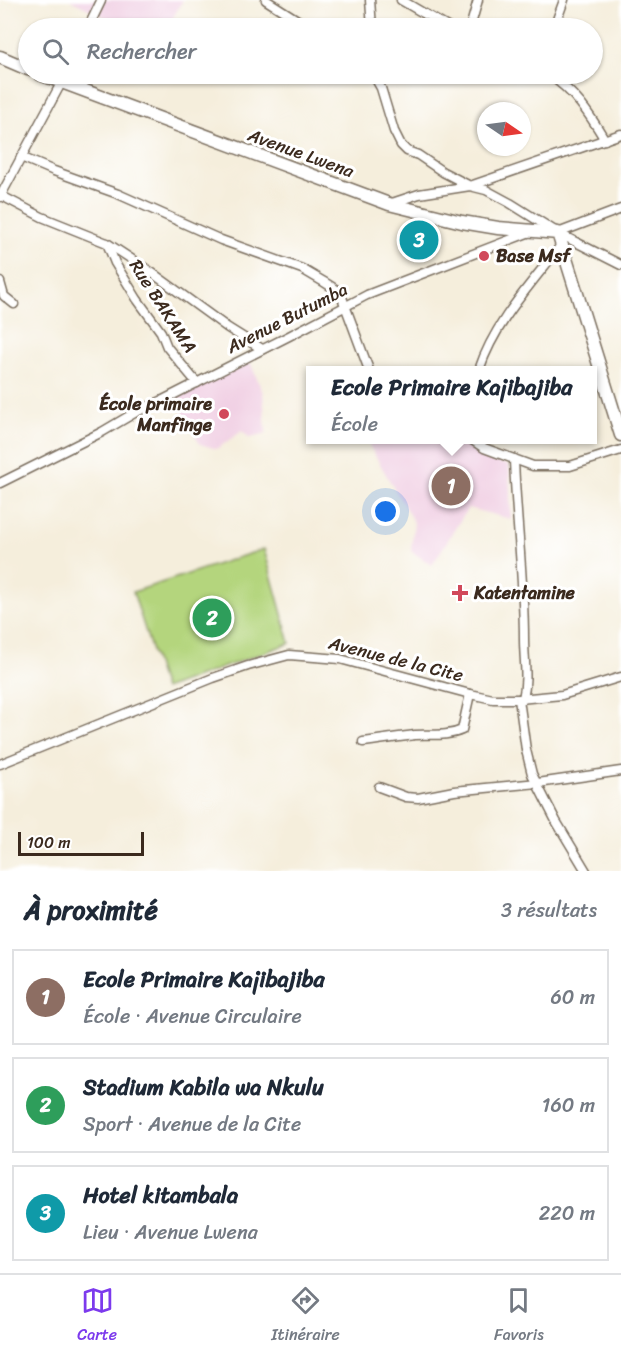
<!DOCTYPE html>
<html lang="fr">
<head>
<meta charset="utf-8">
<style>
	body { margin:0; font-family:Sriracha,sans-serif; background:#f6f6f7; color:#1f2937 }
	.compass { position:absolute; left:477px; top:102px; width:54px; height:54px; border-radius:50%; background:#fff; box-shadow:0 2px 4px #0004; rotate:103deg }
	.scale { position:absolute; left:18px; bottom:15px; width:126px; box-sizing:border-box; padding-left:6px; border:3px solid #3b2a1e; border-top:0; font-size:16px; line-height:21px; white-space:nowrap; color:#3b2a1e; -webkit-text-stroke:4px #fff; paint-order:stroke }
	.you { position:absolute; left:386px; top:512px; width:21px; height:21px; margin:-15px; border:4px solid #fff; border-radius:50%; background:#1a73e8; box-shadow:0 0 0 9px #1a73e833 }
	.badge { display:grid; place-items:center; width:39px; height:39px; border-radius:50%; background:#7c3aed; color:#fff; font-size:20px; font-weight:700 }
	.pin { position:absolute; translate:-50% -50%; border:3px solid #fff; box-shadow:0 2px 6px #0006 }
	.popup { position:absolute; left:306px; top:366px; width:291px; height:78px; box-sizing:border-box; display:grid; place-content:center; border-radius:0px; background:#fff; filter:drop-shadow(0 2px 4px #0005); font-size:20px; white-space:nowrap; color:#747a83 }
	.popup b { font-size:22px; color:#1f2937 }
	.popup::after { content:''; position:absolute; left:50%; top:100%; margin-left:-12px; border:12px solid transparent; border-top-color:#fff }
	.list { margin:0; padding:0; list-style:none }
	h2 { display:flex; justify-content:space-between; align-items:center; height:78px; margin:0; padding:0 24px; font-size:26px }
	h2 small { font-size:20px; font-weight:400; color:#747a83 }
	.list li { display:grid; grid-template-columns:39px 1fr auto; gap:18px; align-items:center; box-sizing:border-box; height:96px; margin:0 12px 12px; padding:0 12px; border:2px solid #e0e1e3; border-radius:0px }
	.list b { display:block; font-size:22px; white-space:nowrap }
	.list p { margin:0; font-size:20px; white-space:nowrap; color:#747a83 }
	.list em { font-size:20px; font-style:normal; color:#747a83 }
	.icon { flex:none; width:33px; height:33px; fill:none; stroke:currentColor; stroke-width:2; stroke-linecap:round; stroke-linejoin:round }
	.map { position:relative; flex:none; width:621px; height:871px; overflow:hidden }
	.search { position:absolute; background:#fff; box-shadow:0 2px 4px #0004; left:18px; right:18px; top:18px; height:66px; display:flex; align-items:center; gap:15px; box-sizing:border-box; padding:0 21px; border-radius:33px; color:#747a83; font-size:22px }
	.sheet { height:402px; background:#fff }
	nav { display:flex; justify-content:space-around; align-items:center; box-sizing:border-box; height:84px; border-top:2px solid #e0e1e3; background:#fff; font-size:16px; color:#747a83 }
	nav a { display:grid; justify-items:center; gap:3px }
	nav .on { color:#7c3aed }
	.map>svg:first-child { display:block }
	.built { fill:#f1d0e4 }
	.green { fill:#b4d57d; stroke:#78804e; stroke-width:1.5 }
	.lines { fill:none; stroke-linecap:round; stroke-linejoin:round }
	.street-casing { stroke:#7c6f60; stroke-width:11 }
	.secondary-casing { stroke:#7c6f60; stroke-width:15 }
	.street { stroke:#fff; stroke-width:8 }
	.secondary { stroke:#fff; stroke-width:12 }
	.poi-dot { fill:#d1495b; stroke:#fff; stroke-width:2 }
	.labels { text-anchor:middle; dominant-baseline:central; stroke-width:6; stroke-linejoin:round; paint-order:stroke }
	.street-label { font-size:18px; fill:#3b2a1e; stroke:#fff }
	.poi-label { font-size:18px; font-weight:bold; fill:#3b2a1e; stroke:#fff; text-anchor:start }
</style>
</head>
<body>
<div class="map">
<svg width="621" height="871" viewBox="0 0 621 871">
	<rect width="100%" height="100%" fill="#fff"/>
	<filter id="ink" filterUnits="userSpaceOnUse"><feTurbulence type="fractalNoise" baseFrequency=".0167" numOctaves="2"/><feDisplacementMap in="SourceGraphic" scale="12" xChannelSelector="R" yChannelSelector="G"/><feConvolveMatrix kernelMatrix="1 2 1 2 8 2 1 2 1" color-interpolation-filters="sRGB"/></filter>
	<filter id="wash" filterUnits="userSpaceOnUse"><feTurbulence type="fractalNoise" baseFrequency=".008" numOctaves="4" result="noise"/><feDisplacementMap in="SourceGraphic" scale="24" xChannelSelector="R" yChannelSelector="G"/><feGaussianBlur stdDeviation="1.35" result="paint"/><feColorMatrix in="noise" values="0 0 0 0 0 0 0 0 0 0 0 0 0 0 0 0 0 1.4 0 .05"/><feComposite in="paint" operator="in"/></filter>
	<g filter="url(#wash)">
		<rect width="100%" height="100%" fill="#f5eedc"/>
		<g class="built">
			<path d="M70,0H183L167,28H128Z"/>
			<path d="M250,362L263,393L266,433L250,438L242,431L217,449L200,444L174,397Z"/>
			<path d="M375,440H457L493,461L509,465L511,519L468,508L432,565L411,551L414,523L369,445Z"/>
		</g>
		<path class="green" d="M264,549L290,643L164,689L133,592Z"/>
	</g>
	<g filter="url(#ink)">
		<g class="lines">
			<defs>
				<g id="street">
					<path d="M266,0L310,28"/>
					<path d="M370,0L372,28"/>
					<path d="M401,0L449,28"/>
					<path d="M88,28L101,1"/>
					<path d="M470,28L478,0"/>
					<path d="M554,28L564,0"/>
					<path d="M373,74L381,88L394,131L401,145L407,151L418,155L443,172L470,186L486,190L510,203L558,233L621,265"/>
					<path d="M548,74C574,91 589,113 605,140"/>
					<path d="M21,157L54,171L118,194L221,240L302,269L324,282L340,292L369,370"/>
					<path d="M0,195L42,217L107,243L151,272L228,328L262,349"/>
					<path d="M0,197L66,74"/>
					<path d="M389,204L419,194L470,186L621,134"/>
					<path d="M558,233L621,209"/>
					<path d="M107,243L115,263L137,299L161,332L167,347L197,383"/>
					<path d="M0,282L4,296L14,304"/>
					<path d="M479,370C495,322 531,284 562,244"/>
					<path d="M472,440L484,448L533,466H570L621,450"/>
					<path d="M514,459C516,519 524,579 524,639C524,660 528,678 523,699"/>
					<path d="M0,483L102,432L136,412L161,401L289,336L367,295L530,232"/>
					<path d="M519,699L526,750L532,774L556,821L586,871"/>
					<path d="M363,742C380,740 397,737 415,735C431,734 447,737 462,730L470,694"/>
					<path d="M0,764L213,678L248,666L289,655L340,659L470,694L493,699H519L562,695L621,677"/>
					<path d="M379,787L406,797L418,798L454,791L538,783L621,771"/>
				</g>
				<g id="secondary">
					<path d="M0,57L28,69"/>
					<path d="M40,74L389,204L462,222L498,228L558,233L621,435"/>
				</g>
			</defs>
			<use href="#street" class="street-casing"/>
			<use href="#secondary" class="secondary-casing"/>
			<use href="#street" class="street"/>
			<use href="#secondary" class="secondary"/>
		</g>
	</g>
	<g class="poi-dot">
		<circle cx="484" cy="256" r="6"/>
		<circle cx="224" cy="414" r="6"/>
		<path d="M457 584h6v6h6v6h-6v6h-6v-6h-6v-6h6z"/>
	</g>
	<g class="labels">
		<g class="street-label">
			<text transform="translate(301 153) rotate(20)">Avenue Lwena</text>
			<text transform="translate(163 306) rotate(57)">Rue BAKAMA</text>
			<text transform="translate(287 318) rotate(-27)">Avenue Butumba</text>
			<text transform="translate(396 659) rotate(14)">Avenue de la Cite</text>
		</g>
		<g class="poi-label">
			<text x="496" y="256">Base Msf</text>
			<text x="212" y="404" text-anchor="end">École primaire<tspan x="212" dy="21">Manfinge</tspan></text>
			<text x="474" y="593">Katentamine</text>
		</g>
	</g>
</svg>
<svg class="compass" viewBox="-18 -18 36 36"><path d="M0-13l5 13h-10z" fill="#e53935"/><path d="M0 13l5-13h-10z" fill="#747a83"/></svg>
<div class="scale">100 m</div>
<div class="you"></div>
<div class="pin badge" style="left:451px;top:486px;background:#8d6e63">1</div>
<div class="popup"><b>Ecole Primaire Kajibajiba</b>École</div>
<div class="pin badge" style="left:212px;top:618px;background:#2e9e5b">2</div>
<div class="pin badge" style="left:419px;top:240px;background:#0f9aa8">3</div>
<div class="search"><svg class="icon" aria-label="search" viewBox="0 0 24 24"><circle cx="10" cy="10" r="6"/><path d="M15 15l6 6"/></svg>Rechercher</div>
</div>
<section class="sheet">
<h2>À proximité<small>3 résultats</small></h2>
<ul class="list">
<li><span class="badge" style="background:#8d6e63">1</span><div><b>Ecole Primaire Kajibajiba</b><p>École · Avenue Circulaire</p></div><em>60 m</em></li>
<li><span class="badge" style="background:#2e9e5b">2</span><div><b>Stadium Kabila wa Nkulu</b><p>Sport · Avenue de la Cite</p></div><em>160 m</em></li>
<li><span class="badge" style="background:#0f9aa8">3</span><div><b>Hotel kitambala</b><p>Lieu · Avenue Lwena</p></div><em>220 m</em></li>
</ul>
</section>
<nav>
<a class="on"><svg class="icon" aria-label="map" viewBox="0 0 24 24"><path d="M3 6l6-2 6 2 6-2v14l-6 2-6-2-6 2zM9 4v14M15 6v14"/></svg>Carte</a>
<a><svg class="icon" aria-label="directions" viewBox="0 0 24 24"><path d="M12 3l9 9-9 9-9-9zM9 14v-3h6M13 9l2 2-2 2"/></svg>Itinéraire</a>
<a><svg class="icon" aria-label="saved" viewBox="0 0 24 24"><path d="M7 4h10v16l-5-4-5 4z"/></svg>Favoris</a>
</nav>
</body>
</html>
